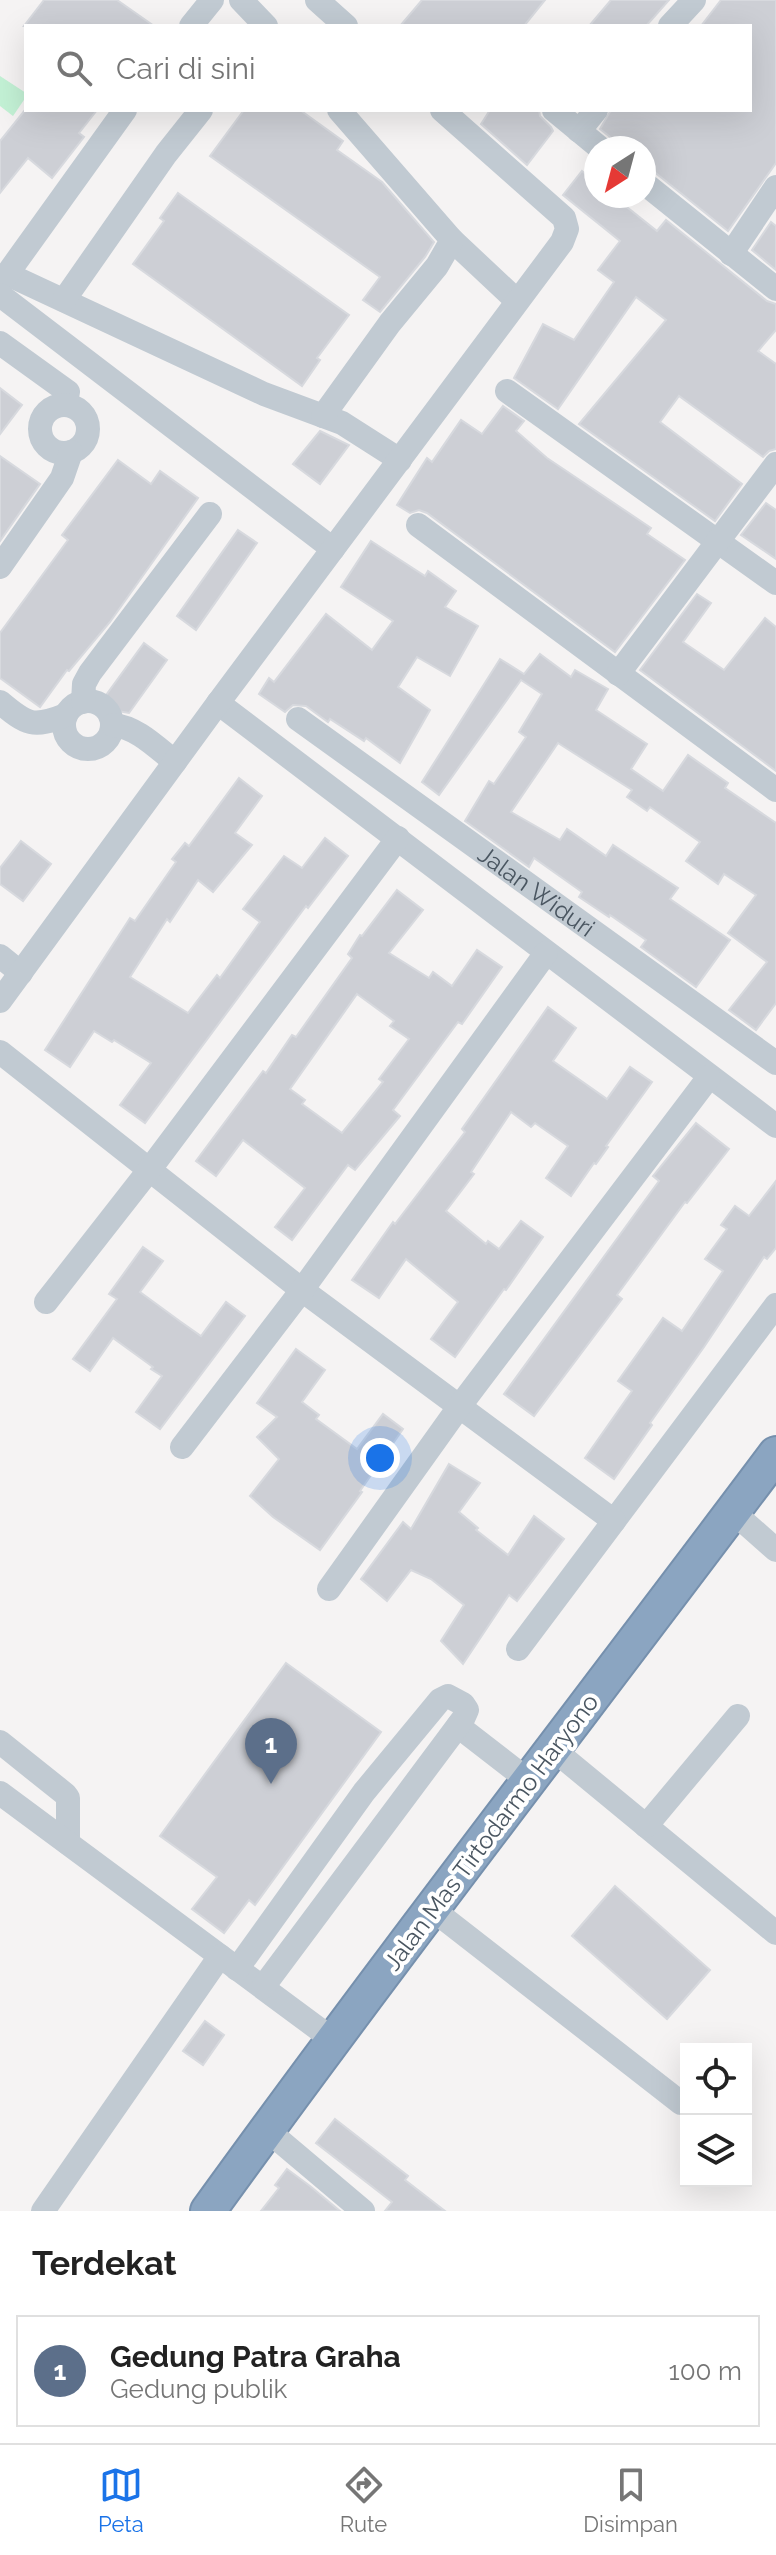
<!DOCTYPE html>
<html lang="id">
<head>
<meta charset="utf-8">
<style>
	body { margin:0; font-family:Raleway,sans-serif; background:#f2f2f2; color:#222 }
	.controls { position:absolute; right:24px; bottom:24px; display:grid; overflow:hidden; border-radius:0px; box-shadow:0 8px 32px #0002 }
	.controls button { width:72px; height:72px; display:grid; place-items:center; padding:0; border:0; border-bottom:2px solid #e0e0e0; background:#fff; color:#222; font:40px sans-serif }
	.compass { position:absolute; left:584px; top:136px; width:72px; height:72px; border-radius:50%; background:#fff; box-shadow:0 8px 32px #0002; rotate:216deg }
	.you { position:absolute; left:380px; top:1458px; width:28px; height:28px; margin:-20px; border:6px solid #fff; border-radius:50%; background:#1a73e8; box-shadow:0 0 0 12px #1a73e833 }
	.badge { display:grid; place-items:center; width:52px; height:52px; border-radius:50%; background:#1a73e8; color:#fff; font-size:26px; font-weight:700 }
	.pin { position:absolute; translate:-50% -66px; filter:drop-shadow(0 2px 4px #0008) }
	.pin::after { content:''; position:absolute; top:42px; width:28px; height:24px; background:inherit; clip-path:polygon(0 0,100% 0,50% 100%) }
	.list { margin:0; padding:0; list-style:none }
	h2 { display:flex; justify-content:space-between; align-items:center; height:104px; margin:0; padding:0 32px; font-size:34px }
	h2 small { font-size:26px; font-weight:400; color:#767676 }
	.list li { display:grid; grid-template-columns:52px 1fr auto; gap:24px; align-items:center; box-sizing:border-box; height:112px; margin:0 16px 16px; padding:0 16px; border:2px solid #e0e0e0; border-radius:0px }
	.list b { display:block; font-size:30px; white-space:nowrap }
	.list p { margin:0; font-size:26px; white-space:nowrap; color:#767676 }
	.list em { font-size:26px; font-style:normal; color:#767676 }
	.icon { flex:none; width:44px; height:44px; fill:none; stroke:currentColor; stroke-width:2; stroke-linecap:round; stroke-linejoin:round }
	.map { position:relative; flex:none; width:776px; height:2211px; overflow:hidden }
	.search { position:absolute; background:#fff; box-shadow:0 8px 32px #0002; left:24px; right:24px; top:24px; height:88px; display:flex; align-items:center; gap:20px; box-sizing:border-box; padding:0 28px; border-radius:0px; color:#767676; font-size:30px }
	.sheet { height:232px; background:#fff }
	nav { display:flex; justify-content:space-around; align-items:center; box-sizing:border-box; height:112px; border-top:2px solid #e0e0e0; background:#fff; font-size:22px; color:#767676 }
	nav a { display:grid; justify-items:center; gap:4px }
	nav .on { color:#1a73e8 }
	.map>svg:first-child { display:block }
	.green { fill:#c3f1d5 }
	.building { fill:#cdcfd5; stroke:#d7d9de; stroke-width:2; fill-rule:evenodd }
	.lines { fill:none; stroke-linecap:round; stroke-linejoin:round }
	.highway-casing { stroke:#7690ad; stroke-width:38 }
	.minor { stroke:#c1cad2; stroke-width:24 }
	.highway { stroke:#8ba5c1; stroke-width:34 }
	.labels { text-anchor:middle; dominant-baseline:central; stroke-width:8; stroke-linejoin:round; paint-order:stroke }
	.street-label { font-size:24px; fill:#4a5661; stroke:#fff }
</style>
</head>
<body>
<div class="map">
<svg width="776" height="2211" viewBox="0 0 776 2211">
	<rect width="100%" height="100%" fill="#f5f3f3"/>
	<path class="green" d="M0,76L26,93V97L13,116L0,106Z"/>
	<g class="building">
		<path d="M44,0H117L154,26H24Z"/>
		<path d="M422,0H545L524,26H400Z"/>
		<path d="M611,0H669L646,26H589Z"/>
		<path d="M721,0H776V163L728,231L653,171L644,168V148H615L610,137L600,129L611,110H750V26H701Z"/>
		<path d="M25,110H97L79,133L84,137L52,178L28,158L0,193V141Z"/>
		<path d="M244,110H300L343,141L337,150L382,182L434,242L425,257L380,312L363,300L380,277L210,156Z"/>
		<path d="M490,110H539L540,116L551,127L553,131L527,165L481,124Z"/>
		<path d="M582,171L596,182V196H613L657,231L666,220L767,301L776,304V330L758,351L776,364V449L769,451L763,457L679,396L660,422L742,484L715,521L579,424L666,320L636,297L558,409L514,378L543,324L574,340L614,282L598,270L620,241L563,195Z"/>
		<path d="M178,193L349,315L317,358L320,360L302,386L133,264L164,221L160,218Z"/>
		<path d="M771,222L776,226V270L752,250Z"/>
		<path d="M0,388L22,405L0,434Z"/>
		<path d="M503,406L524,421L516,431L547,458L651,528L647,534L685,560L615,652L427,513L419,510L410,513L397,505L427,458L432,462L461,420L482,434Z"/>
		<path d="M320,431L349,445L320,484L293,464Z"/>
		<path d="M0,456L40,484L0,541Z"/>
		<path d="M118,460L151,484L160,471L198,498L110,622L69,671L67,670L40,707L0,678V633L68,540L62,535Z"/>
		<path d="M766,503L776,510V559L741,535Z"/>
		<path d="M238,530L257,543L196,630L177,616Z"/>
		<path d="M371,541L425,576L428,571L456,591L445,607L478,626L450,676L417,657L398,687L430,710L400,763L366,738L364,741L330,719L328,722L306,706L293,705L285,712L259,694L269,678L274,682L326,614L372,650L393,621L341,587Z"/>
		<path d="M697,594L711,603L683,642L724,670L765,618L776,627V771L640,670Z"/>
		<path d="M144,643L167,660L129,713L112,710L101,702Z"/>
		<path d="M540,654L571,677L575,670L608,689L596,710L647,744L631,769L663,791L688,755L728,783L725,788L776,823V1003L756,1030L729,1010L767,962L728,933L756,895L724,874L718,884L686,861L700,842L650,807L647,811L627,797L632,790L558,743L511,812L560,840L567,829L606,856L613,845L678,888L670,899L730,940L696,987L641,947L646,940L610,915L609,917L579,897L582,892L534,858L529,867L465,821L489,781L494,784L526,737L519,732L542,694L521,680L439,795L422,782L500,659L524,674Z"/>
		<path d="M239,778L262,796L235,833L252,845L213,892L198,880L170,922L167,919L130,977L188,1013L217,975L220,978L260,922L243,909L284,856L302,868L325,838L348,856L308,908L306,906L145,1123L120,1105L151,1063L114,1040L112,1042L94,1031L70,1067L45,1050L130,918L135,921L176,862L172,859L185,843L189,846Z"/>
		<path d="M21,841L51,864L23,901L0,884V868Z"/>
		<path d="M397,890L423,910L389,953L429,978L433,972L452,986L477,950L502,967L462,1024L458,1022L393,1110L400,1116L355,1170L348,1165L292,1240L275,1227L305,1188L243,1140L216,1176L196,1161L263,1071L266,1073L292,1035L296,1037L352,958L348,954L360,935L362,936ZM357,994L394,1021L390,1026L409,1039L379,1079L383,1082L342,1133L302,1104L305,1100L290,1089Z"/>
		<path d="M548,1007L576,1028L553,1061L607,1099L630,1067L652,1082L606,1146L608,1147L596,1164L594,1163L571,1196L546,1178L568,1146L535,1123L531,1127L511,1112L471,1172L474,1174L446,1211L486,1244L488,1241L499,1249L521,1221L543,1237L506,1290L504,1289L455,1357L431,1339L458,1302L406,1259L379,1298L352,1280L393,1222L395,1224L465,1132L462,1129Z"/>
		<path d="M696,1123L729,1149L687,1203L685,1202L617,1295L622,1299L534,1416L504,1394L659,1181L653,1176Z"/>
		<path d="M776,1181V1248L767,1259L764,1257L704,1347L650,1423L652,1425L614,1479L585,1458L632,1391L618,1381L663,1318L682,1331L723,1271L705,1259L727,1229L721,1225L735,1206L749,1216Z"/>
		<path d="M143,1247L163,1261L140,1292L181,1322L201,1336L226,1302L245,1316L160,1429L136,1412L162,1376L151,1369L153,1367L113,1338L90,1371L73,1359L117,1299L109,1294Z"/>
		<path d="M296,1349L325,1370L302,1402L319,1415L316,1419L357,1449L383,1414L403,1429L360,1491L362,1492L320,1550L273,1517L250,1496L279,1459L257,1437L277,1417L257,1403Z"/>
		<path d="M449,1464L480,1483L459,1512L478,1528L476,1530L508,1555L534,1516L564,1539L517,1601L509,1595L463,1664L441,1641L464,1605L431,1579L411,1570L387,1601L361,1579L403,1522L411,1529Z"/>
		<path d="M286,1663L381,1732L255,1905L249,1900L224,1933L192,1909L217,1877L160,1836Z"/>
		<path d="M615,1886L710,1970L667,2019L572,1936Z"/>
		<path d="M205,2021L224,2035L203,2065L183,2051Z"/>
		<path d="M335,2119L408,2176L405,2180L445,2211H385L392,2202L316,2143Z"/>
		<path d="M287,2169L310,2186L340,2211H261L279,2188L275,2185Z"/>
	</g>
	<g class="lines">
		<defs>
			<path id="highway" d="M208,2211C393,1955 587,1706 776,1454"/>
		</defs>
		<use href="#highway" class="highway-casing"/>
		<g class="minor">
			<path d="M241,0L266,26"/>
			<path d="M317,0L346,26"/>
			<path d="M191,26L212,0"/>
			<path d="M670,26L694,0"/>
			<path d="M554,110L600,148"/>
			<path d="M579,131L596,110"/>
			<path d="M644,183L776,289"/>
			<path d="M452,240L517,301"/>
			<path d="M731,254L776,187"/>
			<path d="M7,274L264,394L342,423L400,460"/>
			<path d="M0,284L125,110"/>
			<path d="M0,295L333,549"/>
			<path d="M64,300L166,154L201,110"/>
			<path d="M0,343L68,392"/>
			<path d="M507,391L776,583"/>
			<circle cx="64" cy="429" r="24"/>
			<path d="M323,416L390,323L437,266L452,240L339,110"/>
			<path d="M418,525L776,790"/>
			<path d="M0,567L62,478L71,452"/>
			<path d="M618,674L776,464"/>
			<circle cx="88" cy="725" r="24"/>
			<path d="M0,702C27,725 33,728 66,715"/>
			<path d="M83,702L84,684L90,673L210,514"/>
			<path d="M218,703L776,1126"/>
			<path id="s1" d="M298,719L776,1063"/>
			<path d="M113,725C137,727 157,748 175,762"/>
			<path d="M0,956L21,973"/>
			<path d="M0,1001L218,703L562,242L567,229L564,218L442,110"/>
			<path d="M0,1052L302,1290L614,1521L776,1305"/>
			<path d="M46,1302L150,1169L398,838"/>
			<path d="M182,1447L302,1290L546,953"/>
			<path d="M733,1512L776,1550"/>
			<path d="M329,1589L459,1407L709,1077"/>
			<path d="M518,1649L614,1521"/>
			<path d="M458,1726L529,1781"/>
			<path d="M0,1742L65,1794L68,1798V1843"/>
			<path d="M554,1750L776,1933"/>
			<path d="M0,1793L332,2039"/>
			<path d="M646,1826L738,1716"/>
			<path d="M432,1909L681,2103"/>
			<path d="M237,1969L364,1792L440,1700L448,1696L463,1704L467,1710L463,1719L263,1987"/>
			<path d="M267,2130L363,2211"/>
			<path d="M43,2211L220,1956"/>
		</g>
		<use href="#highway" class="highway"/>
	</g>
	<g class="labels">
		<g class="street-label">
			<text stroke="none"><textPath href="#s1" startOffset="294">Jalan Widuri</textPath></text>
			<text transform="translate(491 1832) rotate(-53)">Jalan Mas Tirtodarmo Haryono</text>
		</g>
	</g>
</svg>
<div class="controls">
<button><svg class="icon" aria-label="locate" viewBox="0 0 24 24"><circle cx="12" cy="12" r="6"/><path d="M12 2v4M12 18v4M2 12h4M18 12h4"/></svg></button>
<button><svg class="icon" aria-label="layers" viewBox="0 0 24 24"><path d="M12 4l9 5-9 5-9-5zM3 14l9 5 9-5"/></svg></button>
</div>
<svg class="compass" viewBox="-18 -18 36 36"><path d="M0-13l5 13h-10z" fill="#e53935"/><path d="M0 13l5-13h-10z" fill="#767676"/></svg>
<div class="you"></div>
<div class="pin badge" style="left:271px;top:1784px;background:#5c6f8a">1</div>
<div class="search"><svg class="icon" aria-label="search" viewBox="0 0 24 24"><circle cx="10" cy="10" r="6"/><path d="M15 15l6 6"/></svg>Cari di sini</div>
</div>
<section class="sheet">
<h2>Terdekat<small></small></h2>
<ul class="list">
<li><span class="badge" style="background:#5c6f8a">1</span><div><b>Gedung Patra Graha</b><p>Gedung publik</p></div><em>100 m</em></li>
</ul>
</section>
<nav>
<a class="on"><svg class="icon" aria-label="map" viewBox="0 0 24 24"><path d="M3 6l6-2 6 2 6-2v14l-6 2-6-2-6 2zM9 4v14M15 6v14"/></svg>Peta</a>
<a><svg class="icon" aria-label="directions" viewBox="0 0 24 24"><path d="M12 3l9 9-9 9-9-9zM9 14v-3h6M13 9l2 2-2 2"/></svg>Rute</a>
<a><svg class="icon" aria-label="saved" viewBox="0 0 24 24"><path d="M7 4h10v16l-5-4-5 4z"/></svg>Disimpan</a>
</nav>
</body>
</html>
